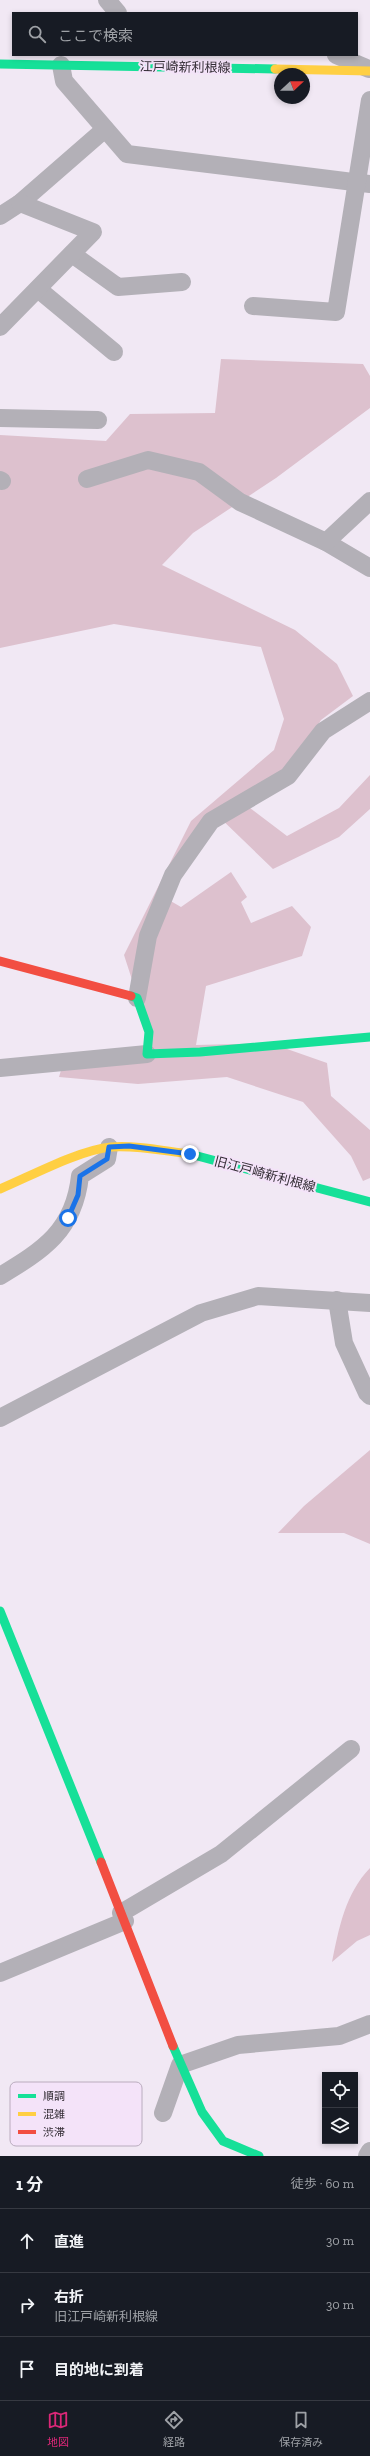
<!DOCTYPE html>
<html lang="ja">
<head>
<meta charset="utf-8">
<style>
	body { margin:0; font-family:"Zilla Slab","Noto Sans JP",serif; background:#242831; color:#f1f3f6 }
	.controls { position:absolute; right:12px; bottom:12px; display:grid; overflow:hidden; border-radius:0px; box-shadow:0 2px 6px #0003 }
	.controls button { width:36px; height:36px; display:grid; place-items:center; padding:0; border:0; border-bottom:1px solid #363941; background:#171b24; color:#f1f3f6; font:20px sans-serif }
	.compass { position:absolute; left:274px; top:68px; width:36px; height:36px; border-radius:50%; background:#171b24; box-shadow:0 2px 6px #0003; rotate:68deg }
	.stop { position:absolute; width:12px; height:12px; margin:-9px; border:3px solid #1a73e8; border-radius:50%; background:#fff }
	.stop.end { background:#1a73e8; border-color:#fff; box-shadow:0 1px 4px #0008 }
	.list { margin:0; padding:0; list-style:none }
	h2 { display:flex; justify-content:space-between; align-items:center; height:52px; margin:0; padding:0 16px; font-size:17px }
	h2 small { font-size:13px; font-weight:400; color:#9ea1a6 }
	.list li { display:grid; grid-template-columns:26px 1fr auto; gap:12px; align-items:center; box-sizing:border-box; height:64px; padding:0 16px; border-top:1px solid #363941 }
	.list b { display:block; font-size:15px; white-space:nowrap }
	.list p { margin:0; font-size:13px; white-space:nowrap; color:#9ea1a6 }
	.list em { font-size:13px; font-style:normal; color:#9ea1a6 }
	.icon { flex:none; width:22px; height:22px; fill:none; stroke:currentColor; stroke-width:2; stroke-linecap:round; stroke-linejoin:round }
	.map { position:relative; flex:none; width:370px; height:2156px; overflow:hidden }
	.search { position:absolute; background:#171b24; box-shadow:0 2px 6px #0003; left:12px; right:12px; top:12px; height:44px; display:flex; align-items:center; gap:10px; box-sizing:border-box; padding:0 14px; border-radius:0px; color:#9ea1a6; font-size:15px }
	.sheet { height:244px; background:#171b24 }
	nav { display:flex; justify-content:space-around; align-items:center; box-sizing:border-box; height:56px; border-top:1px solid #363941; background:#171b24; font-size:11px; color:#9ea1a6 }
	nav a { display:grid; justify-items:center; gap:2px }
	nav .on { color:#db2777 }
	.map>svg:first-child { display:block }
	.forest { fill:#ddc1ce }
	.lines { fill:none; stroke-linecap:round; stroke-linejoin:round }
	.street { stroke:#b3b0b7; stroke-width:18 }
	.fast { stroke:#16e098; stroke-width:9 }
	.slow { stroke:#ffcf43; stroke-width:9 }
	.jam { stroke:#f24e42; stroke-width:9 }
	.route { stroke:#1a73e8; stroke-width:5 }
	.labels { text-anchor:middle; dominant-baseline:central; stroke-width:4; stroke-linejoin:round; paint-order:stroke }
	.street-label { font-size:13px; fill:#332d35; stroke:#f4e3f9 }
	.key { fill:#f4e3f9; stroke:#baacbe; stroke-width:1 }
	.key-label { font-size:11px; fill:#332d35 }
</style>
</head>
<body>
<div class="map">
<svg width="370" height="2156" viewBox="0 0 370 2156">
	<rect width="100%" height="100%" fill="#f1e8f4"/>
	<g class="forest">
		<path d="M221,359L363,364L370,376V408L276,478L193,533L162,565L295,630L337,664L353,696L321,720L284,778L238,799L287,836L339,808L370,775V809L339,837L273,869L215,813L162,896L181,907L231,872L247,897L241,902L251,923L292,906L311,927L302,956L206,986L196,1045L270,1043L327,1063L331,1096L370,1130V1178L363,1181L351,1156L303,1102L227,1077L138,1084L59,1077L66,1054L147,1053L149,1032L124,955L191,821L274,750L284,719L261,647L114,624L0,648V435L106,441L130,414L215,413Z"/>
		<path d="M370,1450V1544L344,1533H278L304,1506Z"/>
		<path d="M370,1868V1935L357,1941L332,1962C339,1928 345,1894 370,1868Z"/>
	</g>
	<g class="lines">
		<g class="street">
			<path d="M107,0L118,13"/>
			<path d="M336,55L369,69"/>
			<path d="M61,65L64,81L127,154L370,184"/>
			<path d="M0,216L20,203L105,129"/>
			<path d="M72,254L118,287L182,282"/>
			<path d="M38,289L114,352"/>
			<path d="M253,306L336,312L370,100"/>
			<path d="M0,327L93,232L20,203"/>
			<path d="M0,418L98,420"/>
			<path d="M87,479L148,460L199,472L240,502L326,542L370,568"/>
			<path d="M0,480L2,481"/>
			<path d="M326,542L370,501"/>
			<path d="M137,998L148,936L173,875L211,821L288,776L323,731L370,701"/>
			<path d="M0,1068L147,1054"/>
			<path d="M0,1276C43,1250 74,1231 80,1176L107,1159L109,1147"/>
			<path d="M337,1300L344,1343L367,1393L370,1396"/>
			<path d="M0,1418L201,1313L258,1296L370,1303"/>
			<path d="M121,1913L221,1854L351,1749"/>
			<path d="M0,1973L125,1921"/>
			<path d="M163,2113L180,2065L238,2045L339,2036L370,2024"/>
			<path d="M367,2156L370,2151"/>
		</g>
		<g class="fast">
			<path d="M0,64L275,69"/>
			<path d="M131,996L137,998L149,1032L147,1054L200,1052L370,1037"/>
			<path d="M190,1154L370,1202"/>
			<path d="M0,1611L101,1862"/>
			<path d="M173,2046L202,2112L223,2141L259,2156"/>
		</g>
		<g class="slow">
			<path d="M275,69L370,71"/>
			<path d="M0,1189C31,1176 79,1150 111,1147C137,1145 164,1151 190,1154"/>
		</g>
		<g class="jam">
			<path d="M0,961L131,996"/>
			<path d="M101,1862L173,2046"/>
		</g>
	</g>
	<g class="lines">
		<path class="route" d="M68,1218L78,1195L80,1176L107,1159L109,1147L129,1146L190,1154"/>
	</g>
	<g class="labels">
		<g class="street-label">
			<text transform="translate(185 67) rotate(1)">江戸崎新利根線</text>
			<text transform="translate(265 1174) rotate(15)">旧江戸崎新利根線</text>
		</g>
	</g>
	<rect x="10" y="2082" width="132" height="64" rx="6" class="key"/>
	<rect x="18" y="2094" width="18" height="4" fill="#16e098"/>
	<rect x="18" y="2112" width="18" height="4" fill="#ffcf43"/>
	<rect x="18" y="2130" width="18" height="4" fill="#f24e42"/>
	<g class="key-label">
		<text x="43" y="2100">順調</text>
		<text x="43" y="2118">混雑</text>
		<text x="43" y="2136">渋滞</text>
	</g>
</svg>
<div class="controls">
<button><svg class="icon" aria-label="locate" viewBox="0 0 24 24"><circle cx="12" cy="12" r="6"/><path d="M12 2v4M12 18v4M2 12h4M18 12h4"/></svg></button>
<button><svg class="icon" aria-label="layers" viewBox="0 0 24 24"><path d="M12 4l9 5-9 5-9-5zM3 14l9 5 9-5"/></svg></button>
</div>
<svg class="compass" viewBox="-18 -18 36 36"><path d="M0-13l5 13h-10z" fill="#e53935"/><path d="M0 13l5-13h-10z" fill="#9ea1a6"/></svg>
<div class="stop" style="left:68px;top:1218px"></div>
<div class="stop end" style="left:190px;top:1154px"></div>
<div class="search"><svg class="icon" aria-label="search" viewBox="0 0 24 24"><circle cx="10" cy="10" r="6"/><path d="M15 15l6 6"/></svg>ここで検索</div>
</div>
<section class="sheet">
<h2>1 分<small>徒歩 · 60 m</small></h2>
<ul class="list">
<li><svg class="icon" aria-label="ahead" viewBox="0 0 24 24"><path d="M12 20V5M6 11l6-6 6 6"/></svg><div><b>直進</b></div><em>30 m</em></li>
<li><svg class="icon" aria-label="right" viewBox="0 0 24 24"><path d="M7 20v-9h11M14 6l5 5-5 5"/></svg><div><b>右折</b><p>旧江戸崎新利根線</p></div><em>30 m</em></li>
<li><svg class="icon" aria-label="arrive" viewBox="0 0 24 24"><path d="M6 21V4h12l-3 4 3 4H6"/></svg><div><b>目的地に到着</b></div></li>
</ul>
</section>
<nav>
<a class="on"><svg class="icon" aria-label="map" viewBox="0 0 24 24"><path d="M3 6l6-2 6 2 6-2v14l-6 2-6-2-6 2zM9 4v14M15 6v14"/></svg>地図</a>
<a><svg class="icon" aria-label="directions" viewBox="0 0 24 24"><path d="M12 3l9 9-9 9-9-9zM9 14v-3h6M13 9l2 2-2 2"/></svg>経路</a>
<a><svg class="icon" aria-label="saved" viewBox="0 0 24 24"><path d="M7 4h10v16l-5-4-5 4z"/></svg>保存済み</a>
</nav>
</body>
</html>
